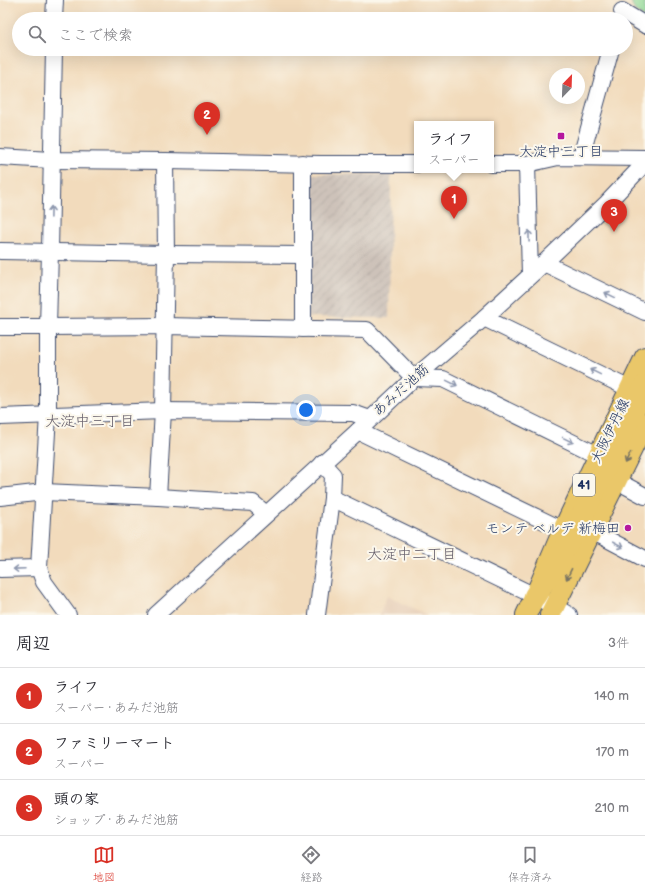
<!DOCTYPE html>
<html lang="ja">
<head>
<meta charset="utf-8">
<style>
	body { margin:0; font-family:"Balsamiq Sans","Klee One",sans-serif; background:#f2f2f3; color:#2b2b33 }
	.compass { position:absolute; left:549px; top:68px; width:36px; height:36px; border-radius:50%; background:#fff; box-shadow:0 4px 16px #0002; rotate:23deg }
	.you { position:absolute; left:306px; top:410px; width:14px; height:14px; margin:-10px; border:3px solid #fff; border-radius:50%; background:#1a73e8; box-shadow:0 0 0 6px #1a73e833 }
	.badge { display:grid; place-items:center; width:26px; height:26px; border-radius:50%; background:#d93025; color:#fff; font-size:13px; font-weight:700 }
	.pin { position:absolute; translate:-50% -33px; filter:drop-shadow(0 1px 2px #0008) }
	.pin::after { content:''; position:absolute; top:21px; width:14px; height:12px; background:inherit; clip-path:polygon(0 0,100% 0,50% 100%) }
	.popup { position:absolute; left:414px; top:121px; width:80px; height:52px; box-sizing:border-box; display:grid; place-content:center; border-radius:0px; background:#fff; filter:drop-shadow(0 1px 3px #0005); font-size:13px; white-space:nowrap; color:#7c7c81 }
	.popup b { font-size:15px; color:#2b2b33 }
	.popup::after { content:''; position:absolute; left:50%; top:100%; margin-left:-8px; border:8px solid transparent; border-top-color:#fff }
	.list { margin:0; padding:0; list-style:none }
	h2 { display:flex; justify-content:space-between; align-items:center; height:52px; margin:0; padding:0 16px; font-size:17px }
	h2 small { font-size:13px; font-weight:400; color:#7c7c81 }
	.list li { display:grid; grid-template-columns:26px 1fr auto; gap:12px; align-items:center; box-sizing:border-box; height:56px; padding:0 16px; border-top:1px solid #e1e1e2 }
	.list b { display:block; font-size:15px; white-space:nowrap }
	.list p { margin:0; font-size:13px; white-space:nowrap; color:#7c7c81 }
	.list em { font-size:13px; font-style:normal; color:#7c7c81 }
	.icon { flex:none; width:22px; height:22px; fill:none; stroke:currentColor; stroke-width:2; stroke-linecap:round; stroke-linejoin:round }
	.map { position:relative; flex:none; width:645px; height:615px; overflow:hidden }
	.search { position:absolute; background:#fff; box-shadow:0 4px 16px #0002; left:12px; right:12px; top:12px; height:44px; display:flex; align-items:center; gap:10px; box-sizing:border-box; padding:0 14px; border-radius:22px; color:#7c7c81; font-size:15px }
	.sheet { height:220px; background:#fff }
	nav { display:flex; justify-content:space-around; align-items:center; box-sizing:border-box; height:56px; border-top:1px solid #e1e1e2; background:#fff; font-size:11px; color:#7c7c81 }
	nav a { display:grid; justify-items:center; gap:2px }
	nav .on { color:#d93025 }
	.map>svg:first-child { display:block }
	.built { fill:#e7cfb8 }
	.industrial { fill:url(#industrial-furrows) }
	.green { fill:#8dd894; stroke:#548479 }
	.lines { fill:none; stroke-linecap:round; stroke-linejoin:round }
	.minor-casing { stroke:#3b496c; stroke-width:18 }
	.major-casing { stroke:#3b496c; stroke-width:22 }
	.highway-casing { stroke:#3b496c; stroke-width:24 }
	.minor { stroke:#fff; stroke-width:16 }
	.major { stroke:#eac769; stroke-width:20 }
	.highway { stroke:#eac769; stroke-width:22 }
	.oneway { stroke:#8d97ae }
	.oneway2 { stroke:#787363 }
	.poi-dot { fill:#b5179e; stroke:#fbf7ec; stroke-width:1.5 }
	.labels { text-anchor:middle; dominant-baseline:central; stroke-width:4; stroke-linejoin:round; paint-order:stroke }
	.shield { fill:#fbf7ec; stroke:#5e6b89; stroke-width:1 }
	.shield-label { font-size:13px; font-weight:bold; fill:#1b2f5e }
	.poi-label { font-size:14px; fill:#1b2f5e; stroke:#fbf7ec }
	.street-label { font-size:14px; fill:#1b2f5e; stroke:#fbf7ec }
	.neighbourhood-label { font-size:15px; fill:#625b68; stroke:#fbf7ec }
</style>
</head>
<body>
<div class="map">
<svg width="645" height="615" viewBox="0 0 645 615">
	<defs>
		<pattern id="industrial-furrows" width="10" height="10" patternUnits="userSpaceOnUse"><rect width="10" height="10" fill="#cdc2b9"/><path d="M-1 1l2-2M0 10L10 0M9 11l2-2" fill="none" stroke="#afa7a1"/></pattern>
	</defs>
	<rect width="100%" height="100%" fill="#fbf7ec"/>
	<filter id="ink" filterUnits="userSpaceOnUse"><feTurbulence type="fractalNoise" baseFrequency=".025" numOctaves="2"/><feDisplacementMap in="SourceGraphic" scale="8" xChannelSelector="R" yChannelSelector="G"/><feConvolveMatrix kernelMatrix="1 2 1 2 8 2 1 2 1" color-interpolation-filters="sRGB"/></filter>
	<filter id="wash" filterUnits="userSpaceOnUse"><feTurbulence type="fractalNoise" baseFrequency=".012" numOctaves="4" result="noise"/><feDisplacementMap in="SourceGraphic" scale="16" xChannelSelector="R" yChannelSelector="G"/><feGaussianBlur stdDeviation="0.9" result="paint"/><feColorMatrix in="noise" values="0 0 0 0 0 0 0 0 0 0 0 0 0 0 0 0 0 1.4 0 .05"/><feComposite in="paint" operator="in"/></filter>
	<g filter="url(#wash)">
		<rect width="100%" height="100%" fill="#f2dbbc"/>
		<path class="built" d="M387,596L427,615H379Z"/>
		<path class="industrial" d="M310,174L391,175L389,318L308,317Z"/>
		<path class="green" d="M632,0H645V18C638,13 631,10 632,0Z"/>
	</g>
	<g filter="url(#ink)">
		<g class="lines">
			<defs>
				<g id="minor">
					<path d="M622,11L645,25"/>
					<path d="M54,19L55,0"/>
					<path d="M54,49L50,251L48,327V415L39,568L44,582L68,615"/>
					<path d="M0,157L51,160L165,161L320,164H417"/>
					<path d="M581,157L611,49"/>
					<path d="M491,164H527L558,157L645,158"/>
					<path d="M527,164L530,275"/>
					<path d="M0,251L166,254L302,255"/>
					<path d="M544,263L645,312"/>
					<path d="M484,318L630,389"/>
					<path d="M0,327H48L165,326L367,330L414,378L443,379L598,455"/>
					<path d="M303,329V163"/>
					<path d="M0,417L163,411L353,413L370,419"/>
					<path d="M358,431L563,530"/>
					<path d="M617,481L645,496"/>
					<path d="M0,497L44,492L158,497L253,503L266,514"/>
					<path d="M158,497L163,411L166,254L165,161"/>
					<path d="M332,498L535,596L569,615"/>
					<path d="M592,531L645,559"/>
					<path d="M0,569L39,568"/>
					<path d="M156,615L358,431L414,378L484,318L544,263L607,203L645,163"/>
					<path d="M317,615L332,498L333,475L322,463"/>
				</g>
				<g id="major">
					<path d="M526,615L535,596L563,530L645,357"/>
					<path d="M550,615C581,551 614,487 645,423"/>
				</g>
				<path id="highway" d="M535,596L573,535L645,386"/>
			</defs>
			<use href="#minor" class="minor-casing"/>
			<use href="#major" class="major-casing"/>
			<use href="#highway" class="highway-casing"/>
			<use href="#minor" class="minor"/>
			<use href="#major" class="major"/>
			<use href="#highway" class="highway"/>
		</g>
		<defs><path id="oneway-shaft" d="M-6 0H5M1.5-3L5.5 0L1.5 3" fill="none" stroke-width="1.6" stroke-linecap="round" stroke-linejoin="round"/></defs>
		<g class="oneway">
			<use href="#oneway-shaft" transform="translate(51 212) rotate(-89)"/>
			<use href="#oneway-shaft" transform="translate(529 236) rotate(-91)"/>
			<use href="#oneway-shaft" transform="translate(610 295) rotate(-154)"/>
			<use href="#oneway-shaft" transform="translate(595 372) rotate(-154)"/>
			<use href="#oneway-shaft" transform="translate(452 383) rotate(26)"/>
			<use href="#oneway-shaft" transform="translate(568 440) rotate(26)"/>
			<use href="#oneway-shaft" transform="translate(618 545) rotate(28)"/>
			<use href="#oneway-shaft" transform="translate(19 569) rotate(178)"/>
		</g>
		<g class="oneway2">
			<use href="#oneway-shaft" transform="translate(628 458) rotate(116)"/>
			<use href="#oneway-shaft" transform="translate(569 574) rotate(116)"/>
		</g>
	</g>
	<g class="poi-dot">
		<rect x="557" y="132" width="8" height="8" rx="2"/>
		<circle cx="628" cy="528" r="4"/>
	</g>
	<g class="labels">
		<rect class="shield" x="573" y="474" width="22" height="22" rx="3"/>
		<g class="shield-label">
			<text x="584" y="485">41</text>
		</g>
		<g class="poi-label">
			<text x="561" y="151">大淀中三丁目</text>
			<text x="620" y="528" text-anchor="end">モンテ ベルデ 新梅田</text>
		</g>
		<g class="street-label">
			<text transform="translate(401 390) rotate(-42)">あみだ池筋</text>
			<text transform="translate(610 431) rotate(-64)">大阪伊丹線</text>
		</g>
		<g class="neighbourhood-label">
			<text x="90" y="421">大淀中三丁目</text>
			<text x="412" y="554">大淀中二丁目</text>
		</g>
	</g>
</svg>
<svg class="compass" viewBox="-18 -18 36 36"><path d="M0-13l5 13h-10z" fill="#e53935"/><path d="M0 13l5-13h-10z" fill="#7c7c81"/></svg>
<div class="you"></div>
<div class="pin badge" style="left:454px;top:219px">1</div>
<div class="popup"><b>ライフ</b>スーパー</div>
<div class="pin badge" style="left:207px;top:135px">2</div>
<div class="pin badge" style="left:614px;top:232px">3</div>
<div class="search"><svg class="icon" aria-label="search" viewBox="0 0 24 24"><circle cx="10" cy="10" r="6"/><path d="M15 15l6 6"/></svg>ここで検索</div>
</div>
<section class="sheet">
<h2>周辺<small>3件</small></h2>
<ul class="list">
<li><span class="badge">1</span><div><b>ライフ</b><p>スーパー · あみだ池筋</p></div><em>140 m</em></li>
<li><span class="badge">2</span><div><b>ファミリーマート</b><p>スーパー</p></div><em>170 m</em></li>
<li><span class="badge">3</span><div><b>頭の家</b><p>ショップ · あみだ池筋</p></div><em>210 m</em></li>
</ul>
</section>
<nav>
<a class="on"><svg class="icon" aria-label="map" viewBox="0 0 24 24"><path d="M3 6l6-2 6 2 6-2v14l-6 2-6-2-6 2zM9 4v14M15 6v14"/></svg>地図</a>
<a><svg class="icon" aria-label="directions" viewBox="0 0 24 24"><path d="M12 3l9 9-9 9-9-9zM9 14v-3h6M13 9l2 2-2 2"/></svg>経路</a>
<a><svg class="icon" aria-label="saved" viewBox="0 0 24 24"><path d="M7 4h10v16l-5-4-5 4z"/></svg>保存済み</a>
</nav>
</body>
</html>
